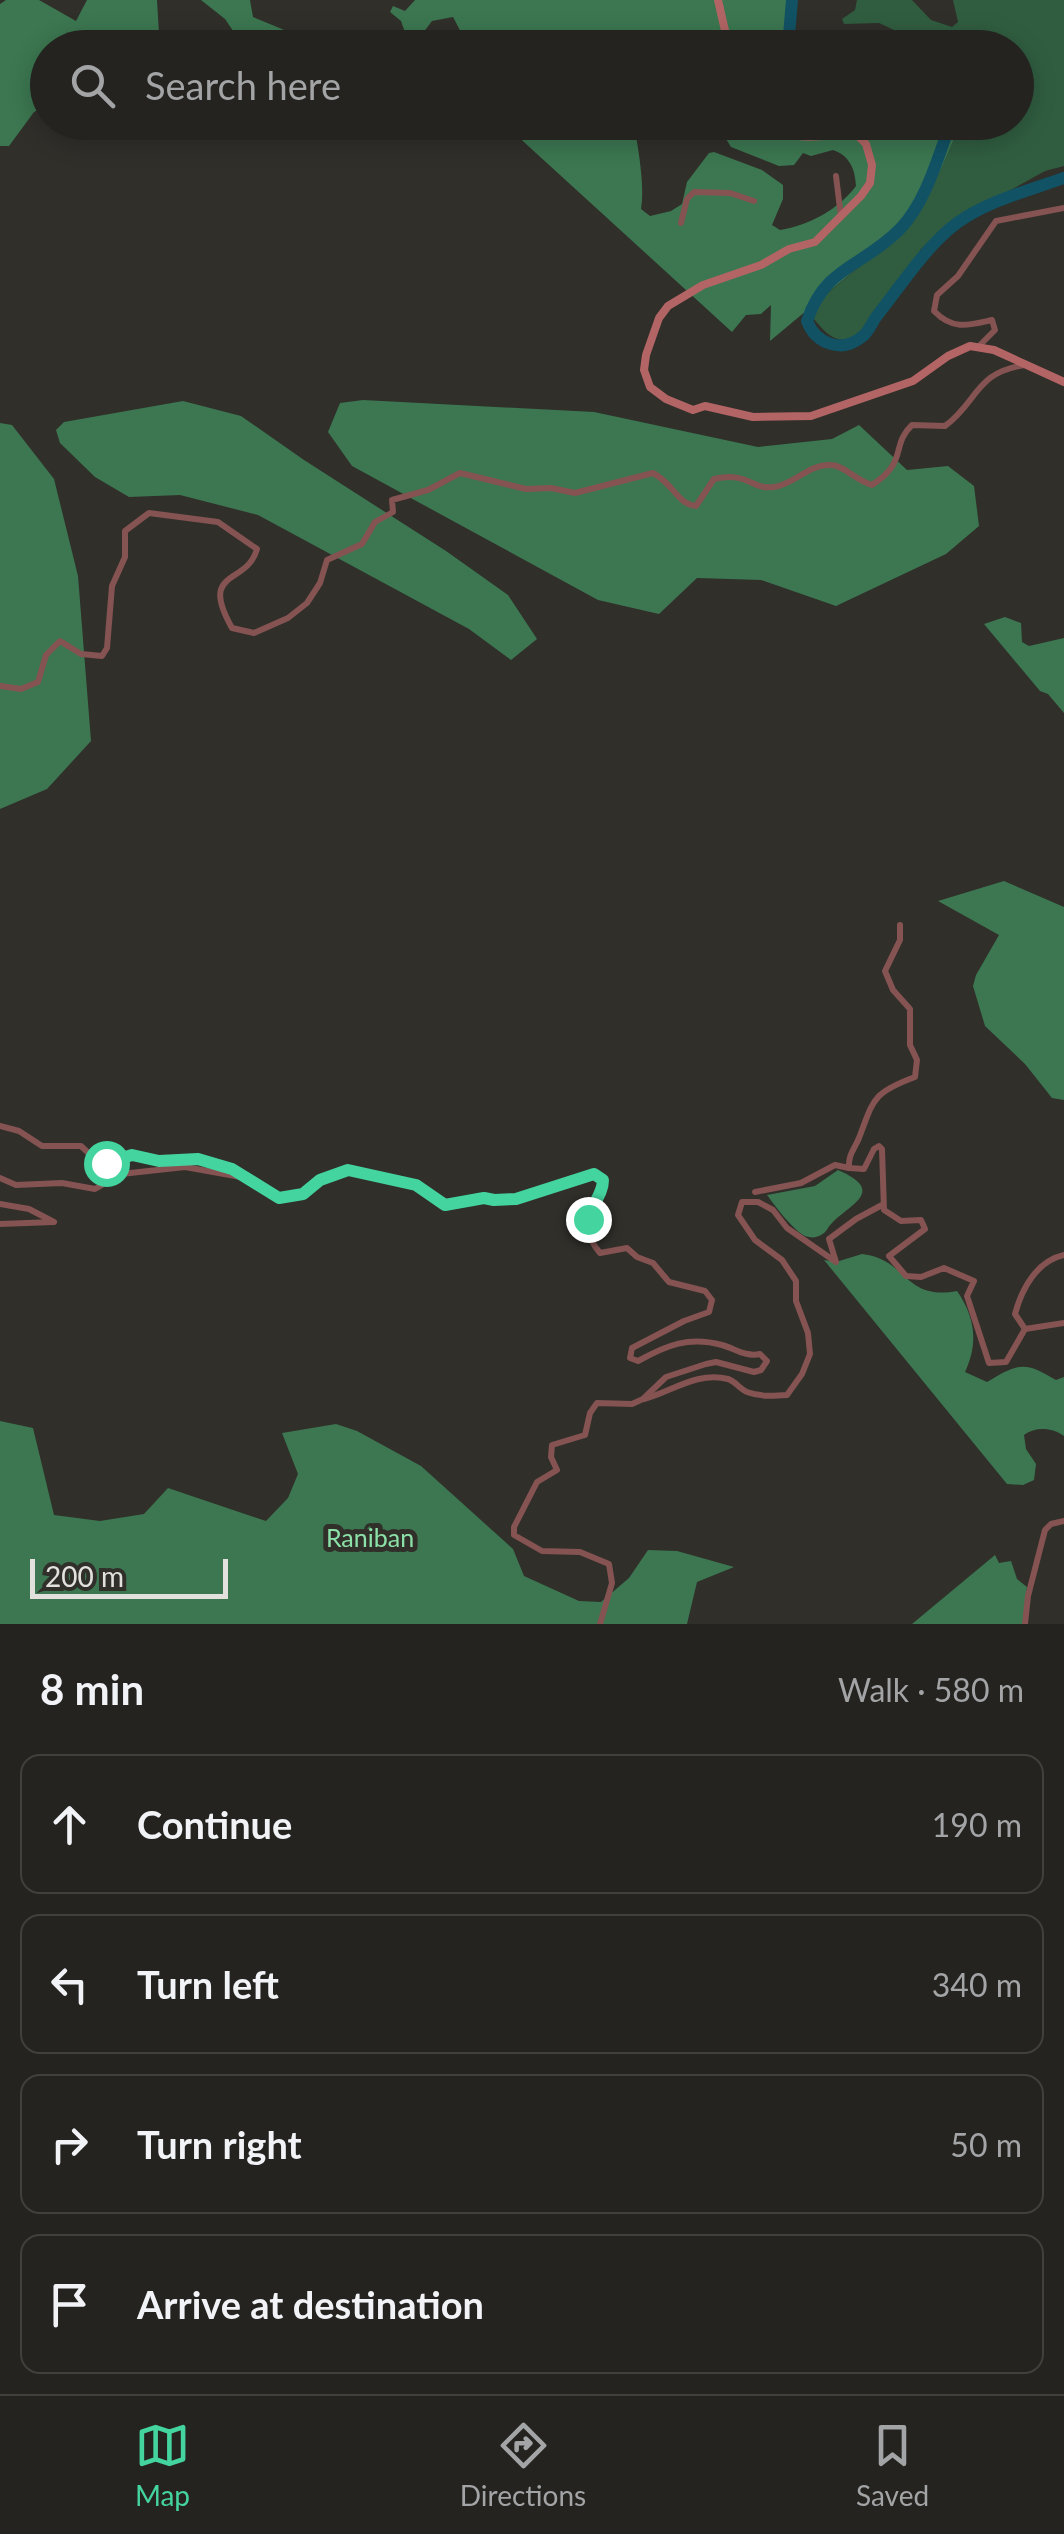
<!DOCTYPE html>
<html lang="en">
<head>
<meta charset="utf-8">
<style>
	body { margin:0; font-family:Lato,sans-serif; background:#302f2d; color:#f1f3f6 }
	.scale { position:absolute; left:30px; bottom:25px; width:198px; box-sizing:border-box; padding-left:10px; border:5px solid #e2e1de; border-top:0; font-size:28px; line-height:35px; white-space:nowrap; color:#e2e1de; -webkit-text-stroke:8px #302f2a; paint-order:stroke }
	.stop { position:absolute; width:30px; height:30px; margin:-22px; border:8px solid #44d49f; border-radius:50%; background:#fff }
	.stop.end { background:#44d49f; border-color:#fff; box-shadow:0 2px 10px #0008 }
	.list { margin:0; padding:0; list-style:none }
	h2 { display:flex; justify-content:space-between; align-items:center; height:130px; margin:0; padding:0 40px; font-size:42px }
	h2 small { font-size:32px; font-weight:400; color:#a3a4a5 }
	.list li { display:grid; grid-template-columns:65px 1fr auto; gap:30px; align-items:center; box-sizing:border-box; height:140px; margin:0 20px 20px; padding:0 20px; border:2px solid #41403e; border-radius:20px }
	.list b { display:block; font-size:38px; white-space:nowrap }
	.list em { font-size:32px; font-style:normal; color:#a3a4a5 }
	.icon { flex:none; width:55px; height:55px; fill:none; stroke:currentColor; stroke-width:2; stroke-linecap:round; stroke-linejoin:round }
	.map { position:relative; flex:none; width:1064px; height:1624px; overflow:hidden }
	.search { position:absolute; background:#242320; box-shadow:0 5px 25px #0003; left:30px; right:30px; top:30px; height:110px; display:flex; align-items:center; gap:25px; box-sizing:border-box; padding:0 35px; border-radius:55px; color:#a3a4a5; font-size:38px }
	.sheet { height:770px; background:#242320 }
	nav { display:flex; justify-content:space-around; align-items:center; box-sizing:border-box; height:140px; border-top:2px solid #41403e; background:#242320; font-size:28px; color:#a3a4a5 }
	nav a { display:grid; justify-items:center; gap:5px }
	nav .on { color:#44d49f }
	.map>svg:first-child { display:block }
	.green { fill:#305d40 }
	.forest { fill:#3c7751 }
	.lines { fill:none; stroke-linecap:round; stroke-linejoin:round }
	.river { stroke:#115265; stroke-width:12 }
	.street { stroke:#845352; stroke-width:6 }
	.secondary { stroke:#b26564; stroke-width:8 }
	.route { stroke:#44d49f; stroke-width:12 }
	.labels { text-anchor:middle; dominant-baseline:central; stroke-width:10; stroke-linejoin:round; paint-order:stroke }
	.park-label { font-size:25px; fill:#8be1a7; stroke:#302f2a }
</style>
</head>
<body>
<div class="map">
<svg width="1064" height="1624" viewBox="0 0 1064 1624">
	<rect width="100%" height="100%" fill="#302f2a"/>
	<path class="green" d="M857,0H912L931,20L952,27L958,22L953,0H1064V166L1045,171L955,221L921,249L904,278L857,335C836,347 826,333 813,318L814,305L909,225L941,169L961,123L1016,122V48L959,47L937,35L909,37L879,23L844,24L842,19L855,10Z"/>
	<g class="forest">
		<path d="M6,0H39L76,21L87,0H157L159,34L139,47L48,48L47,105L34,112L9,146H0V4Z"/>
		<path d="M201,0H250L253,17L282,29L309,47H244L225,19Z"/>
		<path d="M415,0H796L791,23L793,48L702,47L698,35L683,33L654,47H448L462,34L453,17L432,21L420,37L407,38L401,21L390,12L393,6L405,11Z"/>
		<path d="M503,123H634C638,149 645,184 641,209L650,216L671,211L682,204L687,182L709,153L714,152L762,170L783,185V199L772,225L780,230C809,225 838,210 856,186C855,169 850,156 833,150L811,156L803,153L794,165L779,166L731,147L716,123H961L941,169L909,225L770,341L771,305L761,314L746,315L732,332Z"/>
		<path d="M363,400L594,412L758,447L832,439L859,425L907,470L948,466L974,486L979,526L946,554L836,606L761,580L697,578L659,614L598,600L352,466L328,432L340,403Z"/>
		<path d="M183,401L241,416L304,460L446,551L508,595L537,639L511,660L469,629L258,515L180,495L129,497L95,477L60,443L56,430L64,422Z"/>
		<path d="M0,423L12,425L54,479L78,576L91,741L47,789L0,809Z"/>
		<path d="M1005,617L1021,623L1022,642L1029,646L1064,638V713L1048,694L1040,691L984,624Z"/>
		<path d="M1004,881L1064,907V1100L1052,1098L1025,1064L985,1026L973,986L976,975L999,935L938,901Z"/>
		<path d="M838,1170C886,1191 852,1203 832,1223C826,1229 828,1231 821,1235C816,1238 811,1238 805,1236C792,1229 776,1207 767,1195L815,1186Z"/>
		<path d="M862,1254C908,1259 903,1301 957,1291C976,1318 978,1345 965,1372L987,1382C1018,1363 1025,1361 1056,1380L1064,1377V1436C1053,1428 1036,1426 1024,1435L1026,1449L1036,1464L1034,1480L1023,1485L1007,1484L824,1260L836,1262Z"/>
		<path d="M0,1421L33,1428L54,1515L100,1521L144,1514L168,1488L266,1521L288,1498L298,1474L282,1433L336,1424L357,1431L421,1466L513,1549L524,1576L579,1601L601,1602L629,1578L648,1550L677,1551L734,1567L697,1582L687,1624H0Z"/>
		<path d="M995,1555L999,1563L1011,1561L1017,1579L1027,1587L1023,1624H912Z"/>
	</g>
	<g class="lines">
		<g class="river">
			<path d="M788,48L792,0"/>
			<path d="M917,48L936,40L953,48"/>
			<path d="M951,122C938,157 926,202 900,229C863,267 825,266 807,321C816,344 842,354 863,336C868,332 872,323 876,317C901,286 925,247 957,223C989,200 1028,191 1064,178"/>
		</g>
		<g class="street">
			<path d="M855,133L861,130C881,131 897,143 910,122"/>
			<path d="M836,176L841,217"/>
			<path d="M681,223L687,199L694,192L730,193L754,201"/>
			<path d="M979,346L995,330L992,320C970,325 953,331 934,311L937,295L958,276L996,221L1064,208"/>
			<path d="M0,686L21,689L38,682L46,655L60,641L81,654L102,656L107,648L112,586L125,557V531L149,513L218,522L257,549C247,586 198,568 232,628L254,633L288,618L307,603L320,583L327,560L362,544L375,522L393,512L392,500L428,490L460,473L526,489L551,488L575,493L653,473C674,484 677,504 696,506L714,479C749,471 750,490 774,487C795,484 808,464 831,465C844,465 856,481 872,485C909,461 890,446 912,425L945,426C978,402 975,372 1025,365"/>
			<path d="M900,925V940L885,971L893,990L910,1009V1045L917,1060L915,1077C872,1093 874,1099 859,1138C854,1150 848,1155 849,1168L864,1169L874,1149L879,1146L882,1149L884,1210L901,1221L921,1220L925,1229L889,1256L906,1276L921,1277L944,1268L974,1281L967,1296L989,1363L1006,1362L1025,1329L1015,1314C1022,1288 1037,1261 1064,1255"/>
			<path d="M0,1126L19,1131L42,1146H81L98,1162L132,1155L159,1161L198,1159L232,1169L279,1197L303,1194L319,1179L348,1169L416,1185L445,1205L484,1198L516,1199L594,1174L603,1180C602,1209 573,1221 600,1253L627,1248L637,1257L653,1263L669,1282L705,1291L712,1300L709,1312L684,1321L632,1348L630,1358L638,1361C667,1345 689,1336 722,1345C736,1349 745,1357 760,1354L767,1361L761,1370L754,1372L716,1362L706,1364L666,1377L643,1399L632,1404L597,1403L590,1413L585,1435L552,1445L551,1457L557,1470L537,1482L514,1527V1535L542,1551L580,1552L609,1564L612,1583L600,1624"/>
			<path d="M0,1178L16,1185L62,1183L95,1189L121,1174L185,1167L241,1177"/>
			<path d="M755,1192L801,1183L835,1165L849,1168"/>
			<path d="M0,1204L29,1209L54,1222L0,1224"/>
			<path d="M1025,1329L1064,1323"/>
			<path d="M644,1399C671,1392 697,1371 728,1379C735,1381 740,1389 747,1392C760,1397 774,1396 787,1395L802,1374L810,1354L808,1333L796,1301V1281L782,1260L755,1240L738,1215L742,1202H758L773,1210L787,1228L836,1262L829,1239L856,1219L882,1205"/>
			<path d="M1025,1624L1028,1596L1045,1530L1051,1524L1064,1521"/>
		</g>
		<g class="secondary">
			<path d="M718,0L729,48"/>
			<path d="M772,122C793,146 827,134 855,133L866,144L872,165L870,183L861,196L815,242L789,249L761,265L703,285L668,306L659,318L646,355L644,370L650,387L666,399L693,410L705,406L753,417L811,416L913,381L948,356L970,346L994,350L1064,382"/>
		</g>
	</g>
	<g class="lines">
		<path class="route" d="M106,1163L132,1155L159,1161L198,1159L232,1169L279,1198L303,1194L320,1180L348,1170L416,1185L445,1205L484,1198L494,1200L516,1199L594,1174L603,1180C603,1194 592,1204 588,1219"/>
	</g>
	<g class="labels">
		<g class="park-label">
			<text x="370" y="1537">Raniban</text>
		</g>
	</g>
</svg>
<div class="scale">200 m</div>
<div class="stop" style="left:106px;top:1163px"></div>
<div class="stop end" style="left:588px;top:1219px"></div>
<div class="search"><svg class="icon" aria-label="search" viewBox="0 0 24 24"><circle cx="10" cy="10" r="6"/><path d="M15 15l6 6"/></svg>Search here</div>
</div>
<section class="sheet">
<h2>8 min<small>Walk · 580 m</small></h2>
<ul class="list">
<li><svg class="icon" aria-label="ahead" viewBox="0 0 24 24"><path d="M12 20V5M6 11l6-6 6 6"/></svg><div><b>Continue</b></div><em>190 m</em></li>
<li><svg class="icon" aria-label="left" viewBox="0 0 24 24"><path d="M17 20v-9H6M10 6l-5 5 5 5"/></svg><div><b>Turn left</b></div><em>340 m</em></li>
<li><svg class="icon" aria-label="right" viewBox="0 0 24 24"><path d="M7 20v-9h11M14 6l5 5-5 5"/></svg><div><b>Turn right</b></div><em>50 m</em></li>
<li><svg class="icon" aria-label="arrive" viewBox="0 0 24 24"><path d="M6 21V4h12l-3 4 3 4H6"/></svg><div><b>Arrive at destination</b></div></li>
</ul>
</section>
<nav>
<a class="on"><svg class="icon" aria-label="map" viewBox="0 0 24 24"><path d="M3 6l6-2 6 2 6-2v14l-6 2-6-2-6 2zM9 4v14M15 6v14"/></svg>Map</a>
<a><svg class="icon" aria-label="directions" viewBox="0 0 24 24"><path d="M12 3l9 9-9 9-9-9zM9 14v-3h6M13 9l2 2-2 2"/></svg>Directions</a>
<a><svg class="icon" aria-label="saved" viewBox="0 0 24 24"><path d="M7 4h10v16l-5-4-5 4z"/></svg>Saved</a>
</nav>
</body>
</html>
